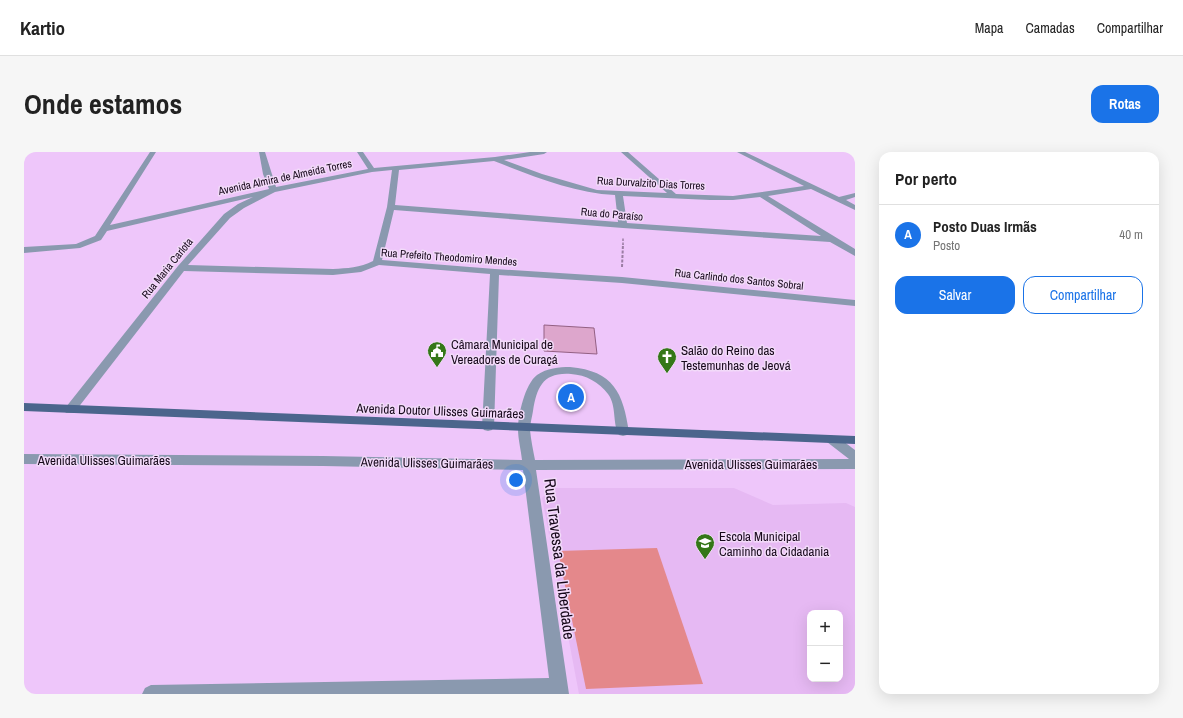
<!DOCTYPE html>
<html lang="pt">
<head>
<meta charset="utf-8">
<style>
	body { margin:0; font-family:"Archivo Narrow",sans-serif; background:#f6f6f6; color:#222 }
	.controls { position:absolute; right:12px; bottom:12px; display:grid; overflow:hidden; border-radius:8px; box-shadow:0 4px 16px #0002 }
	.controls button { width:36px; height:36px; display:grid; place-items:center; padding:0; border:0; border-bottom:1px solid #e0e0e0; background:#fff; color:#222; font:20px sans-serif }
	.you { position:absolute; left:492px; top:328px; width:14px; height:14px; margin:-10px; border:3px solid #fff; border-radius:50%; background:#1a73e8; box-shadow:0 0 0 6px #1a73e833 }
	.badge { display:grid; place-items:center; width:26px; height:26px; border-radius:50%; background:#1a73e8; color:#fff; font-size:13px; font-weight:700 }
	.pin { position:absolute; translate:-50% -50%; border:2px solid #fff; box-shadow:0 1px 4px #0006 }
	.list { margin:0; padding:0; list-style:none }
	h2 { display:flex; justify-content:space-between; align-items:center; height:52px; margin:0; padding:0 16px; font-size:17px }
	h2 small { font-size:13px; font-weight:400; color:#767676 }
	.list li { display:grid; grid-template-columns:26px 1fr auto; gap:12px; align-items:center; box-sizing:border-box; height:60px; padding:0 16px; border-top:1px solid #e0e0e0 }
	.list b { display:block; font-size:15px; white-space:nowrap }
	.list p { margin:0; font-size:13px; white-space:nowrap; color:#767676 }
	.list em { font-size:13px; font-style:normal; color:#767676 }
	.actions { display:flex; gap:8px; padding:12px 16px }
	.actions a { flex:1; padding:9px 0; border:1px solid #1a73e8; border-radius:12px; text-align:center; font-size:14px; color:#1a73e8 }
	.actions .main { background:#1a73e8; color:#fff }
	.map { position:relative; flex:none; width:831px; height:542px; overflow:hidden; border-radius:12px }
	header { display:flex; align-items:center; gap:24px; box-sizing:border-box; height:56px; padding:0 20px; background:#fff; border-bottom:1px solid #e0e0e0 }
	header strong { font-size:19px }
	nav { display:flex; gap:22px; margin-inline-start:auto; font-size:14px }
	.intro { display:flex; align-items:center; justify-content:space-between; box-sizing:border-box; height:96px; padding:0 24px }
	h1 { margin:0; font-size:28px }
	.button { padding:10px 18px; border-radius:12px; background:#1a73e8; color:#fff; font-size:14px; font-weight:700 }
	main { display:flex; gap:24px; padding:0 24px }
	aside { flex:1; background:#fff; border-radius:12px; box-shadow:0 4px 16px #0002 }
	.map>svg:first-child { display:block }
	.built { fill:#e6b9f3; fill-rule:evenodd }
	.green { fill:#e4888b }
	.building { fill:#dda6cc; stroke:#936083 }
	.lines { fill:none; stroke-linecap:round; stroke-linejoin:round }
	.path-far1 { stroke:#9b7da3; stroke-width:1.5; stroke-dasharray:2.5 1.5; stroke-linecap:butt }
	.path { stroke:#9b7da3; stroke-width:2; stroke-dasharray:3 1.5; stroke-linecap:butt }
	.minor { fill:#8a99af; fill-rule:evenodd }
	.major { fill:#4b658c; fill-rule:evenodd }
	.labels { text-anchor:middle; dominant-baseline:central; stroke-width:3; stroke-linejoin:round; paint-order:stroke }
	.far-street-label { font-size:11px; fill:#16081a; stroke:#f2daf9 }
	.poi-label { font-size:13px; fill:#16081a; stroke:#f2daf9; text-anchor:start }
	.street-label { font-size:13px; fill:#16081a; stroke:#f2daf9 }
	.near-street-label { font-size:16px; fill:#16081a; stroke:#f2daf9 }
</style>
</head>
<body>
<header>
<strong>Kartio</strong>
<nav><a>Mapa</a><a>Camadas</a><a>Compartilhar</a></nav>
</header>
<div class="intro"><h1>Onde estamos</h1><a class="button">Rotas</a></div>
<main>
<div class="map">
<svg width="831" height="542" viewBox="0 0 831 542">
	<rect width="100%" height="100%" fill="#eec6fa"/>
	<path class="built" d="M527,336H710L749,353L822,351L831,355V542H555L518,346ZM786,461H816V527H786Z"/>
	<path class="green" d="M633,396L679,532L562,537L534,399Z"/>
	<path class="building" d="M520,173L570,176L573,202L520,199Z"/>
	<g class="lines">
		<path class="path-far1" d="M599,93V86"/>
		<path class="path" d="M598,115L599,92"/>
		<g class="minor">
			<path d="M126,0H132L86,73L245,37L239,22L235,0H241L252,35L344,17L333,0H339L350,16L471,5L506,0H523L520,2L480,8L518,22L573,38L643,41L597,0H604L652,42L709,44L780,34L713,0H721L815,45L831,41V45L822,48L831,53V58L787,37L744,44L831,97V104L806,90L599,76L370,58L358,108L471,117L598,125L831,148V154L598,131L475,123L470,275L468,278L464,279L460,278L458,275L466,122L355,113L337,120L309,123L160,119L50,261H42L40,258L42,255L154,114L200,62L214,52L229,45L83,79L77,88L56,96L0,101V95L52,92L71,84ZM470,9C509,24 550,41 591,43L594,70L371,53L375,18ZM368,18L363,55L349,109C336,116 323,116 309,117L164,113L206,66L220,56L251,40L348,20ZM599,44L686,48H709L736,45L797,84L603,71Z"/>
			<path d="M826,0H831V3Z"/>
			<path d="M546,215C590,219 599,241 605,280L603,283L599,284L595,283C588,271 593,254 584,242C575,230 562,223 547,222C519,220 513,235 509,259C508,265 506,272 506,278C507,288 509,298 511,308L825,307L803,290L801,287L803,284C813,281 823,293 831,298V317L512,318L545,542H118L121,536L127,533L525,526L499,318L299,314L0,312V302L299,304L498,308C497,298 494,287 494,277C494,263 501,232 513,223C523,216 535,215 546,215Z"/>
		</g>
		<path class="major" d="M0,251L831,284V292L0,259Z"/>
	</g>
	<defs>
		<symbol id="civic-pin" viewBox="-11 -11 22 30"><path d="M0 17L-7.5 6A9.5 9.5 0 1 1 7.5 6Z" fill="#347718" stroke="#f2daf9"/><path d="M-.6-6.5H3V-4.5H.6V-3L4-1V1h2V6H-6V1h2V-1L-.6-3ZM-1.2 2.5V6h2.4V2.5Z" fill="#fff"/></symbol>
		<symbol id="church-pin" viewBox="-11 -11 22 30"><path d="M0 17L-7.5 6A9.5 9.5 0 1 1 7.5 6Z" fill="#347718" stroke="#f2daf9"/><path d="M-1.2-6h2.4v3.5h3.3v2.4h-3.3V6h-2.4V-.1h-3.3v-2.4h3.3Z" fill="#fff"/></symbol>
		<symbol id="school-pin" viewBox="-11 -11 22 30"><path d="M0 17L-7.5 6A9.5 9.5 0 1 1 7.5 6Z" fill="#347718" stroke="#f2daf9"/><path d="M0-5L7-2L0 1L-7-2ZM-4 1L0 2.5L4 1V4Q0 6-4 4Z" fill="#fff"/></symbol>
	</defs>
	<g fill-rule="evenodd">
		<use href="#civic-pin" x="402" y="188" width="22" height="30"/>
		<use href="#church-pin" x="632" y="194" width="22" height="30"/>
		<use href="#school-pin" x="670" y="380" width="22" height="30"/>
	</g>
	<g class="labels">
		<g class="far-street-label">
			<text transform="translate(261 25) rotate(-12)">Avenida Almira de Almeida Torres</text>
			<text transform="translate(627 31) rotate(3)">Rua Durvalzito Dias Torres</text>
			<text transform="translate(588 62) rotate(5)">Rua do Paraíso</text>
			<text transform="translate(425 105) rotate(4)">Rua Prefeito Theodomiro Mendes</text>
			<text transform="translate(143 116) rotate(-51)">Rua Maria Carlota</text>
			<text transform="translate(715 127) rotate(6)">Rua Carlindo dos Santos Sobral</text>
		</g>
		<g class="poi-label">
			<text x="427" y="192">Câmara Municipal de<tspan x="427" dy="15">Vereadores de Curaçá</tspan></text>
			<text x="657" y="198">Salão do Reino das<tspan x="657" dy="15">Testemunhas de Jeová</tspan></text>
			<text x="695" y="384">Escola Municipal<tspan x="695" dy="15">Caminho da Cidadania</tspan></text>
		</g>
		<g class="street-label">
			<text transform="translate(416 259) rotate(2)">Avenida Doutor Ulisses Guimarães</text>
			<text x="80" y="308">Avenida Ulisses Guimarães</text>
			<text transform="translate(403 311) rotate(1)">Avenida Ulisses Guimarães</text>
			<text x="727" y="312">Avenida Ulisses Guimarães</text>
		</g>
		<g class="near-street-label">
			<text transform="translate(536 407) rotate(83)">Rua Travessa da Liberdade</text>
		</g>
	</g>
</svg>
<div class="controls">
<button>+</button>
<button>−</button>
</div>
<div class="you"></div>
<div class="pin badge" style="left:547px;top:245px">A</div>
</div>
<aside>
<h2>Por perto<small></small></h2>
<ul class="list">
<li><span class="badge">A</span><div><b>Posto Duas Irmãs</b><p>Posto</p></div><em>40 m</em></li>
</ul>
<div class="actions"><a class="main">Salvar</a><a>Compartilhar</a></div>
</aside>
</main>
</body>
</html>
